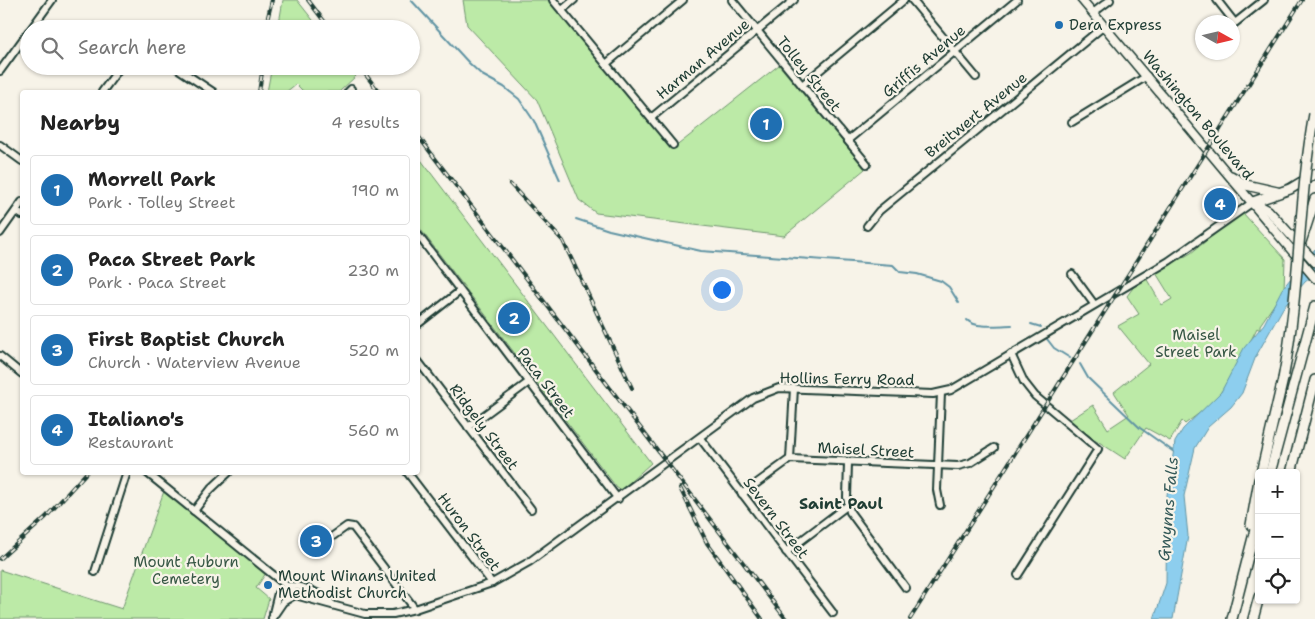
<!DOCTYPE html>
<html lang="en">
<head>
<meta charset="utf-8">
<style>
	body { margin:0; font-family:"Shantell Sans",sans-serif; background:#f2f2f2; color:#222 }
	.controls { position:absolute; right:15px; bottom:15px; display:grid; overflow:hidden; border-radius:5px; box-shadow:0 1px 4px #0004 }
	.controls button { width:45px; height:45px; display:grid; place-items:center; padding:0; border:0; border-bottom:1px solid #e0e0e0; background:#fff; color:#222; font:25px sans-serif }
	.compass { position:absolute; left:1195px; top:15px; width:45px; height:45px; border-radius:50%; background:#fff; box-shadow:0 1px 4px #0004; rotate:98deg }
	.you { position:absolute; left:721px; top:289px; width:18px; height:18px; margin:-12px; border:4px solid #fff; border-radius:50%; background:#1a73e8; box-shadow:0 0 0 8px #1a73e833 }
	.badge { display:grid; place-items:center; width:32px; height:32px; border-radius:50%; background:#1f6fb2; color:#fff; font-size:16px; font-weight:700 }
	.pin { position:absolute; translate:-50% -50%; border:2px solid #fff; box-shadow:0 1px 5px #0006 }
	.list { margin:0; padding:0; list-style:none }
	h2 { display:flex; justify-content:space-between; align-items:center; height:65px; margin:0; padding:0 20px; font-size:21px }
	h2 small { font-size:16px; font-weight:400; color:#767676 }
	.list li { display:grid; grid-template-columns:32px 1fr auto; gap:15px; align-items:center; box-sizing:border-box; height:70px; margin:0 10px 10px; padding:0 10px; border:1px solid #e0e0e0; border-radius:5px }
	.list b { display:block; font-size:19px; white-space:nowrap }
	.list p { margin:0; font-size:16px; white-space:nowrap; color:#767676 }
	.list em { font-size:16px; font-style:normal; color:#767676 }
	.icon { flex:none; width:28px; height:28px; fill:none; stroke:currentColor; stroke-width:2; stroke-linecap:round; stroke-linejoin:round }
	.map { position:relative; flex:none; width:1315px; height:619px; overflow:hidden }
	.search { position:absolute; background:#fff; box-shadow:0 1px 4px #0004; left:20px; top:20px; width:400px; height:55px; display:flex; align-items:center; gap:12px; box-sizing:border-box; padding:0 18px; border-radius:28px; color:#767676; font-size:19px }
	.panel { position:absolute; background:#fff; box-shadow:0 1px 4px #0004; left:20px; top:90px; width:400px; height:385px; border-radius:5px }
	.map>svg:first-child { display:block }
	.green { fill:#bceaa7; stroke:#6e946e }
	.water { fill:#8dceee; stroke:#6194a4 }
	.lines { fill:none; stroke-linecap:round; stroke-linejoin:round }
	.stream { stroke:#6194a4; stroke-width:2 }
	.minor-casing { stroke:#1f3d34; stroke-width:10 }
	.major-casing { stroke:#1f3d34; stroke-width:11 }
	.highway-casing { stroke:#1f3d34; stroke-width:12 }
	.minor { stroke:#f7f3e8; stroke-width:6 }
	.major { stroke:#f7f3e8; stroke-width:8 }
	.highway { stroke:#f7f3e8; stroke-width:9 }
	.rail-casing { stroke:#1f3d34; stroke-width:4 }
	.rail { stroke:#f7f3e8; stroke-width:2; stroke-dasharray:5.5; stroke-linecap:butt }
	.highway-bridge-casing { stroke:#1f3d34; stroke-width:12; stroke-linecap:butt }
	.highway-bridge { stroke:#f7f3e8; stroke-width:9 }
	.poi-dot { fill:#1f6fb2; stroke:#f7f3e8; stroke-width:2 }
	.labels { text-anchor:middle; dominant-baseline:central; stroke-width:4.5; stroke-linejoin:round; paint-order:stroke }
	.poi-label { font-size:15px; fill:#1f3d34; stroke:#f7f3e8; text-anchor:start }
	.street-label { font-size:15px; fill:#1f3d34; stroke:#f7f3e8 }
	.park-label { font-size:15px; fill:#375745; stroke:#f7f3e8 }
	.neighbourhood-label { font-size:16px; font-weight:bold; fill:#1f3d34; stroke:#f7f3e8 }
	.water-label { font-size:16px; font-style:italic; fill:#355a59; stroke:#f7f3e8 }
</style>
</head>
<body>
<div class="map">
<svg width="1315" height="619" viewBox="0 0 1315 619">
	<rect width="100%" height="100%" fill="#f7f3e8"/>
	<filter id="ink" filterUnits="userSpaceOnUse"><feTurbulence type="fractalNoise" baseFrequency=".02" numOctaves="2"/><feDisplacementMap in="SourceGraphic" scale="10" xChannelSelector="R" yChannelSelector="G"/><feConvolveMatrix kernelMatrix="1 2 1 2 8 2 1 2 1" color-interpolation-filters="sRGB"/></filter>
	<g filter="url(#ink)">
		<g class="green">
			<path d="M283,0H297L320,29H278Z"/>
			<path d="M463,0H551L674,148L779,65L865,169L784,236L596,213L579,200L537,100L467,25Z"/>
			<path d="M272,66H349L356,76L339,92H304L296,84L286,92H267Z"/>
			<path d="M418,156L651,463L621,490L617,488L418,226Z"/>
			<path d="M1242,212L1285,259L1284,290L1260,325V330L1257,328L1250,342L1252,347L1214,402L1185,424L1182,421L1170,441L1146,428L1125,459L1082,431L1070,420L1093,405L1108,429L1129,415L1114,392L1149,364L1118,326L1139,314L1127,296L1135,285L1146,278L1162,305L1172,299L1156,273L1191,253Z"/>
			<path d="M164,491L266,573L256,588L269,599L263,619H0V570L122,609Z"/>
		</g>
		<path class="water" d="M1315,249V274L1305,282L1283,308L1256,356L1242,393L1231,407L1208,427L1195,448L1184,496L1188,536L1173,619H1154L1166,583L1167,495L1175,442L1183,429L1221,392L1244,348L1264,324L1282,289Z"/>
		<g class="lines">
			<g class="stream">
				<path d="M411,0L469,63L482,75L504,87L519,99L534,121L560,180"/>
				<path d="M576,219L609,230L701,251L893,265L900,272L917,274L941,281L949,287L959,303"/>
				<path d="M967,320C976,329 1000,325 1012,325"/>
				<path d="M1031,324L1041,327"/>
				<path d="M1047,339L1054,348L1070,358"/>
				<path d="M1080,364L1088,378L1140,428L1174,452"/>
			</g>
			<defs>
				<g id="minor">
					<path d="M553,0L673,145"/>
					<path d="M732,0L867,164"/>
					<path d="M912,0L976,77"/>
					<path d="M1217,0L1235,23L1264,0"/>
					<path d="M562,10L574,0"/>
					<path d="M1093,13L1110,0"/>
					<path d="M31,29L52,0"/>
					<path d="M606,64L683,0"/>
					<path d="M174,66L213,92"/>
					<path d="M0,71L29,31"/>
					<path d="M802,85L904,0"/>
					<path d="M102,92L121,66"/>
					<path d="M348,92L351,89"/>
					<path d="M651,118L794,0"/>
					<path d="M1072,122L1147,76"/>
					<path d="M848,140L1017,0"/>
					<path d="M0,145L22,161"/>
					<path d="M16,211L22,215"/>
					<path d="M867,226L879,211L1104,26"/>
					<path d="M0,233L22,202"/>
					<path d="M418,235L618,499"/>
					<path d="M1072,274L1094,304"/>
					<path d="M418,324L460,291"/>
					<path d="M1011,354L1024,382L1035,396L1098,449L1018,575"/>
					<path d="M0,356L22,374"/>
					<path d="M418,361L531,509"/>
					<path d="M468,427L529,382"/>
					<path d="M700,438L833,613"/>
					<path d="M790,459L794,388"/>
					<path d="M848,463L847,497L850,512L906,588"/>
					<path d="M146,472L298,595"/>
					<path d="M407,472L492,583"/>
					<path d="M742,494L790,459L958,466L970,463L994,448"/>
					<path d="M940,505L937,490L941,393"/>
					<path d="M194,511L211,489L229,472"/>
					<path d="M319,546L347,526L353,527L415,609"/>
					<path d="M786,552L848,505"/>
					<path d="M95,572L127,472"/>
					<path d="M273,613L278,593L289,586C304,585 324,595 333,605"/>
					<path d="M272,618L283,602L295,595L365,614H393L415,609L492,583L529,562L753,398L779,388L933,394L951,390L1169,261L1253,202"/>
				</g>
				<g id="major">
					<path d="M1082,0L1315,278"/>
					<path d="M1253,202L1268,210L1315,262"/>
				</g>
				<g id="highway">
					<path d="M1231,176L1246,185L1277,192"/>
					<path d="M1253,202L1290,189L1315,174"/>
					<path d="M1301,242L1315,199"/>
					<path d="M1261,473L1283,379"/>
					<path d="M1270,473L1315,306"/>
					<path d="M1291,473L1315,380"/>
					<path d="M1251,525L1259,480"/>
					<path d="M1232,619L1259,514"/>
					<path d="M1253,619L1259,597"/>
				</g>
			</defs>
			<use href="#minor" class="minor-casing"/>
			<use href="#major" class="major-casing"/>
			<use href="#highway" class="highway-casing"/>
			<use href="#minor" class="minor"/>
			<use href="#major" class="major"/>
			<use href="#highway" class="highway"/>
			<defs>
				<g id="rail">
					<path d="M308,0L330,29"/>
					<path d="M265,29L272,0"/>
					<path d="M359,66L379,92"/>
					<path d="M259,92L263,66"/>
					<path d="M418,136L786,619"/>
					<path d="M510,184L563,241L632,388"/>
					<path d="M680,488L707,543L762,619"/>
					<path d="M0,559L46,517L87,472"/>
					<path d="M910,619L1302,0"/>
				</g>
			</defs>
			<use href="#rail" class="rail-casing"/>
			<use href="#rail" class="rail"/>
			<defs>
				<path id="highway-bridge" d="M1283,379C1300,291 1298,202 1314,114"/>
			</defs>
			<use href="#highway-bridge" class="highway-bridge-casing"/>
			<use href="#highway-bridge" class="highway-bridge"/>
		</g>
	</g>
	<g class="poi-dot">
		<circle cx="1059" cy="25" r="5"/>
		<circle cx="268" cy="585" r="5"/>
	</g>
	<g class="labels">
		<g class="poi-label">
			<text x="1069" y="25">Dera Express</text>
			<text x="278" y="576">Mount Winans United<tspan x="278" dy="17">Methodist Church</tspan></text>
		</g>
		<g class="street-label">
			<text transform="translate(703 59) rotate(-40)">Harman Avenue</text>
			<text transform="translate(924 61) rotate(-40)">Griffis Avenue</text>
			<text transform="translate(809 74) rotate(51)">Tolley Street</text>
			<text transform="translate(976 115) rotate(-39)">Breitwert Avenue</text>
			<text transform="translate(1198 115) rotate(50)">Washington Boulevard</text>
			<text transform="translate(847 379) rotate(1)">Hollins Ferry Road</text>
			<text transform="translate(546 383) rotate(53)">Paca Street</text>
			<text transform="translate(484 427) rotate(53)">Ridgely Street</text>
			<text transform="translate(866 450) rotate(3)">Maisel Street</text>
			<text transform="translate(776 518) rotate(53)">Severn Street</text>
			<text transform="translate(469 532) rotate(53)">Huron Street</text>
		</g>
		<g class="park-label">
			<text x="1196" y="335">Maisel<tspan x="1196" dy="17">Street Park</tspan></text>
			<text x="186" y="562">Mount Auburn<tspan x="186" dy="17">Cemetery</tspan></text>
		</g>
		<g class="neighbourhood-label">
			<text x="841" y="503">Saint Paul</text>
		</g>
		<g class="water-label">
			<text transform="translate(1168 509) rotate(-85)">Gwynns Falls</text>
		</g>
	</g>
</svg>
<div class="controls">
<button>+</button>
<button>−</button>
<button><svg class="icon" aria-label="locate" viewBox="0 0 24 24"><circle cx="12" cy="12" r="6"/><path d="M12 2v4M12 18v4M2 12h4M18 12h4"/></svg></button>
</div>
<svg class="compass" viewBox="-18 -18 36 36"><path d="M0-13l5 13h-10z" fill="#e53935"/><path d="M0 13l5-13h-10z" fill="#767676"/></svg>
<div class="you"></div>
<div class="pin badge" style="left:766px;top:124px">1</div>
<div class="pin badge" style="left:514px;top:318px">2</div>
<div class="pin badge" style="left:316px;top:541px">3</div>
<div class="pin badge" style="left:1220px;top:204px">4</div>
<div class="search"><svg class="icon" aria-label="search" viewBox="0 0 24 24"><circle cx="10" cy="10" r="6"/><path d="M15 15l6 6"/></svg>Search here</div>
<section class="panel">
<h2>Nearby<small>4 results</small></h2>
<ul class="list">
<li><span class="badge">1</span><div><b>Morrell Park</b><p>Park · Tolley Street</p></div><em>190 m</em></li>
<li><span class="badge">2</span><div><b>Paca Street Park</b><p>Park · Paca Street</p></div><em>230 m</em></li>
<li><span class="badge">3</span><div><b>First Baptist Church</b><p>Church · Waterview Avenue</p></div><em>520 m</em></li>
<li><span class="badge">4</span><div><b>Italiano's</b><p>Restaurant</p></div><em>560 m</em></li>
</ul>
</section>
</div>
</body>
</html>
